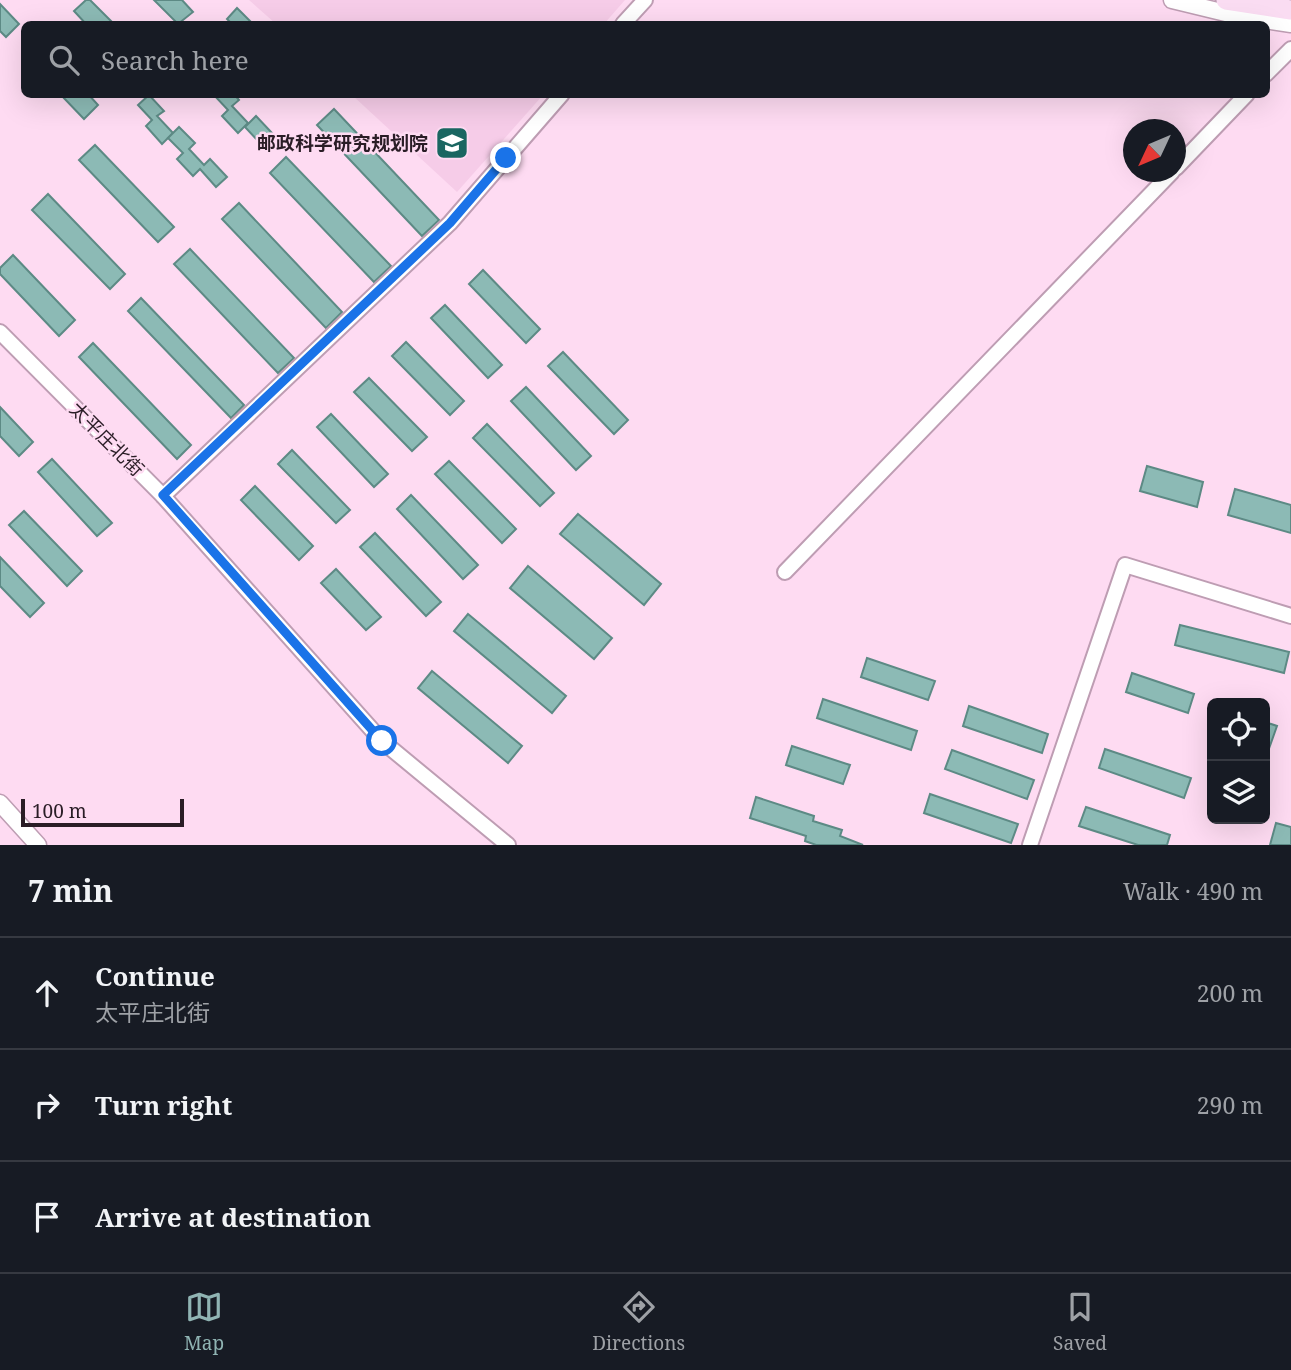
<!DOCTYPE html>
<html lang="en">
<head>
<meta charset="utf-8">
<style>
	body { margin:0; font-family:"Noto Serif","Noto Sans SC",serif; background:#242831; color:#f1f3f6 }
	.controls { position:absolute; right:21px; bottom:21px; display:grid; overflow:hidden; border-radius:10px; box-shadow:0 7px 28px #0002 }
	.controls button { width:63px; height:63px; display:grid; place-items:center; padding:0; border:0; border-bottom:2px solid #363941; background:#171b24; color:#f1f3f6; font:35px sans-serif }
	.compass { position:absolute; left:1123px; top:119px; width:63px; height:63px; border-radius:50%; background:#171b24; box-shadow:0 7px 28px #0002; rotate:226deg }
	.scale { position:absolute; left:21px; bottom:18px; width:163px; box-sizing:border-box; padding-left:7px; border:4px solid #2a1d26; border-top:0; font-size:19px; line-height:24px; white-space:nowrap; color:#2a1d26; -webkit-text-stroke:5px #fedbf2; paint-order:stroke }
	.stop { position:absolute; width:21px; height:21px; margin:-16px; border:5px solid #1a73e8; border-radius:50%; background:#fff }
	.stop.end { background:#1a73e8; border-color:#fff; box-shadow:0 2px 7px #0008 }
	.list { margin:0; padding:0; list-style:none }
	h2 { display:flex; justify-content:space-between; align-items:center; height:91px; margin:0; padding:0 28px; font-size:30px }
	h2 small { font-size:23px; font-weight:400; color:#9ea1a6 }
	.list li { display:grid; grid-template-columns:46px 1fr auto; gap:21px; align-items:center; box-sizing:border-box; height:112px; padding:0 28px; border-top:2px solid #363941 }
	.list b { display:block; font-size:26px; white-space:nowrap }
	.list p { margin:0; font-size:23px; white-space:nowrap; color:#9ea1a6 }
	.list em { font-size:23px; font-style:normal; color:#9ea1a6 }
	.icon { flex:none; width:38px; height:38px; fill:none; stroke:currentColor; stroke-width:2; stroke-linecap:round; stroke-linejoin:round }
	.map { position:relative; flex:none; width:1291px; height:845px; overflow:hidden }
	.search { position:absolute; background:#171b24; box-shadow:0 7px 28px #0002; left:21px; right:21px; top:21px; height:77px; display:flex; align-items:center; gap:18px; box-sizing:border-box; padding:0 24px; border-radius:10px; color:#9ea1a6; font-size:26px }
	.sheet { height:427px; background:#171b24 }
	nav { display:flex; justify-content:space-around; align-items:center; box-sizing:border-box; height:98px; border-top:2px solid #363941; background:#171b24; font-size:19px; color:#9ea1a6 }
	nav a { display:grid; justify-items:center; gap:4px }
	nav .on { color:#90b4b3 }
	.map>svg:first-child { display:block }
	.built { fill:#f6cce8 }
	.building { fill:#8cbab5; stroke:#5d8a85; stroke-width:2 }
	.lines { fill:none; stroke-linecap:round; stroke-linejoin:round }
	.minor-casing { stroke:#be9db3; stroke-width:18 }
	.tertiary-casing { stroke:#be9db3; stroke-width:19 }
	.secondary-casing { stroke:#be9db3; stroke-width:23 }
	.minor { stroke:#fff; stroke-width:14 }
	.tertiary { stroke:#fff; stroke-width:16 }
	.secondary { stroke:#fadcf2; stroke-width:19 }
	.route { stroke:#1a73e8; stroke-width:9 }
	.labels { text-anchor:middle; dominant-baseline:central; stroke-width:5; stroke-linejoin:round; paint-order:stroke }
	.poi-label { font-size:19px; font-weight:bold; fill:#2a1d26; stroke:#fedbf2; text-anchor:end }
	.street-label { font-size:19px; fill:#2a1d26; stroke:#fedbf2 }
</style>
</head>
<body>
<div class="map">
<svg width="1291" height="845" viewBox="0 0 1291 845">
	<rect width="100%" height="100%" fill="#fedbf2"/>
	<g class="built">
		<path d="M249,0H625L604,24H276Z"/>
		<path d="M352,95H543L457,192Z"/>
	</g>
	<g class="building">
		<path d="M86,0H90L114,24H86L74,11Z"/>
		<path d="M154,0H182L193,12L178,24Z"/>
		<path d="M0,4L19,24L6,37L0,31Z"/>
		<path d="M237,8L253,24H232L227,19Z"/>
		<path d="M60,94H88L98,105L84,119Z"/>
		<path d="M213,94H234L239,100L232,106L248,123L238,133L222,116L228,110Z"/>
		<path d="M149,95L164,111L157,116L173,133L162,144L146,126L152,120L138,105Z"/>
		<path d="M334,109L439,220L422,236L317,125Z"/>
		<path d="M256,116L272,133L261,144L245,127Z"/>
		<path d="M179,127L195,143L189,149L204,165L210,159L227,177L216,187L200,169L193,176L177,159L183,153L168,138Z"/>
		<path d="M95,145L174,227L158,242L79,160Z"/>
		<path d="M286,157L391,266L374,282L270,173Z"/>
		<path d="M48,194L125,274L110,289L32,210Z"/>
		<path d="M239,203L342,312L326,328L222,219Z"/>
		<path d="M190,249L294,358L278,373L174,264Z"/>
		<path d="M13,255L75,320L59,336L0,274V268Z"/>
		<path d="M483,270L540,329L526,343L469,284Z"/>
		<path d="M141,298L244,405L231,418L128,311Z"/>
		<path d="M445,305L502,365L488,378L431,318Z"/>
		<path d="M406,342L464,401L450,415L392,356Z"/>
		<path d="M93,343L191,445L177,459L79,357Z"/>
		<path d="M563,352L628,420L614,434L548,366Z"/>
		<path d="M369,378L427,437L412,451L354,392Z"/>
		<path d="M526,387L591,456L576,470L511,401Z"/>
		<path d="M0,407L33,442L19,456L0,436Z"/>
		<path d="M331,414L388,474L374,487L317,427Z"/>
		<path d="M487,424L554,493L540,506L473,438Z"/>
		<path d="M292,450L350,510L336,523L278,464Z"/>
		<path d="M52,459L112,523L97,536L38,472Z"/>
		<path d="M449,461L516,529L502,543L435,474Z"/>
		<path d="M1147,466L1203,482L1197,507L1140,491Z"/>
		<path d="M255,486L313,546L299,560L241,500Z"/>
		<path d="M1235,489L1291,505V533L1228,515Z"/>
		<path d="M411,495L478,565L463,579L397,509Z"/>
		<path d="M24,511L82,571L67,586L9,525Z"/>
		<path d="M578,514L661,584L644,605L560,534Z"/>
		<path d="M375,533L441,602L426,616L360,547Z"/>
		<path d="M0,557L44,603L30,617L0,586Z"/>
		<path d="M528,566L612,638L594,659L510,588Z"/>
		<path d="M336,569L381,617L366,630L321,583Z"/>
		<path d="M468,614L566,696L552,713L454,631Z"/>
		<path d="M1180,625L1289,652L1284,673L1175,645Z"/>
		<path d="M867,658L935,681L928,700L861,677Z"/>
		<path d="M432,671L522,746L508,763L418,688Z"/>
		<path d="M1132,673L1194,694L1188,713L1126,692Z"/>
		<path d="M823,699L917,731L911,750L817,718Z"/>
		<path d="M969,706L1048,734L1042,753L963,726Z"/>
		<path d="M1265,722L1277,726L1266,757H1265Z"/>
		<path d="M792,746L850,765L843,784L786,765Z"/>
		<path d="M1105,749L1191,778L1184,798L1099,768Z"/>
		<path d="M952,750L1034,780L1027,799L945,769Z"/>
		<path d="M930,794L1018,824L1011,843L924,813Z"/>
		<path d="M756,797L814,816L813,821L842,830L840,836L863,845H816L805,841L806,836L750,818Z"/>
		<path d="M1086,807L1170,835L1167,845H1138L1079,826Z"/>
		<path d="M1276,823L1291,827V845H1270Z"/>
	</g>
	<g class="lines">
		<defs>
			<g id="minor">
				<path d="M623,24L645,0"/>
				<path d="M1266,74L1291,49"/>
				<path d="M1176,168L1247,94"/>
				<path d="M0,332L163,496L382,741L508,845"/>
				<path d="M163,496L450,223L562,94"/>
				<path d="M785,572L1172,172"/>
				<path d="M1030,845L1125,565L1291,616"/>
			</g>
			<g id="tertiary">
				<path d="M1172,0L1238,16L1291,24"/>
				<path d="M0,803L38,845"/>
			</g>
			<path id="secondary" d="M1226,0L1291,10"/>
		</defs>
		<use href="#minor" class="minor-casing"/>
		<use href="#tertiary" class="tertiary-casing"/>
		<use href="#secondary" class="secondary-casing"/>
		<use href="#minor" class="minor"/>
		<use href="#tertiary" class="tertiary"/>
		<use href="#secondary" class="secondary"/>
	</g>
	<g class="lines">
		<path class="route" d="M382,741L163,495L450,223L506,158"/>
	</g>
	<defs>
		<symbol id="university-square" viewBox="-11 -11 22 22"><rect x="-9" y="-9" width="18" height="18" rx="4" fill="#1a6661" stroke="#fedbf2"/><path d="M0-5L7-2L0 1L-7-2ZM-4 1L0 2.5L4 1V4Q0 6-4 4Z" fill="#fff"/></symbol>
	</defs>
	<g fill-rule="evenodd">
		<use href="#university-square" x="433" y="124" width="38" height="38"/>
	</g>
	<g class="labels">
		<g class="poi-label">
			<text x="428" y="143">邮政科学研究规划院</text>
		</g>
		<g class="street-label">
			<text transform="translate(107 439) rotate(45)">太平庄北街</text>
		</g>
	</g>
</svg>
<div class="controls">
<button><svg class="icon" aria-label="locate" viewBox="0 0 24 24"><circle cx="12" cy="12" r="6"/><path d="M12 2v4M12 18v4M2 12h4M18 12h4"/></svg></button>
<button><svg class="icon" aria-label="layers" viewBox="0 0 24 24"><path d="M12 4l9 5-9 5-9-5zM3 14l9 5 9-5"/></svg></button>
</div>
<svg class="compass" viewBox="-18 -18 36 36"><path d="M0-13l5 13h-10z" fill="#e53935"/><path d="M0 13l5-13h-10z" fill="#9ea1a6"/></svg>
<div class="scale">100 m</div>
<div class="stop" style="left:382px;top:741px"></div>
<div class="stop end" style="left:506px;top:158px"></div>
<div class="search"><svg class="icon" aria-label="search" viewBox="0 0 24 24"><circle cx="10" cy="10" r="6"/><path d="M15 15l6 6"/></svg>Search here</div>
</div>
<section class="sheet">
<h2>7 min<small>Walk · 490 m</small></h2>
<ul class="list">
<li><svg class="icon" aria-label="ahead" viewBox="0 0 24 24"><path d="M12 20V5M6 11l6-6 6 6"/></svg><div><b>Continue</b><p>太平庄北街</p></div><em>200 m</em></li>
<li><svg class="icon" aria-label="right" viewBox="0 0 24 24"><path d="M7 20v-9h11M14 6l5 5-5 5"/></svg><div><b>Turn right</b></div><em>290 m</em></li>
<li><svg class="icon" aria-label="arrive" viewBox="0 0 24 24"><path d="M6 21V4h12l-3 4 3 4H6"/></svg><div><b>Arrive at destination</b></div></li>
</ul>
</section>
<nav>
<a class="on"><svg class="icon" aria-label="map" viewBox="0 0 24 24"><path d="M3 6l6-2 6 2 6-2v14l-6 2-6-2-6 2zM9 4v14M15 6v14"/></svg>Map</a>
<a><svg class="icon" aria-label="directions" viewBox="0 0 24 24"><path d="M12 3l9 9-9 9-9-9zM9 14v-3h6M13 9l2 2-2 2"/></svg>Directions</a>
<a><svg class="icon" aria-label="saved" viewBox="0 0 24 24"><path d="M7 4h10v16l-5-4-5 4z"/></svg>Saved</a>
</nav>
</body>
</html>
